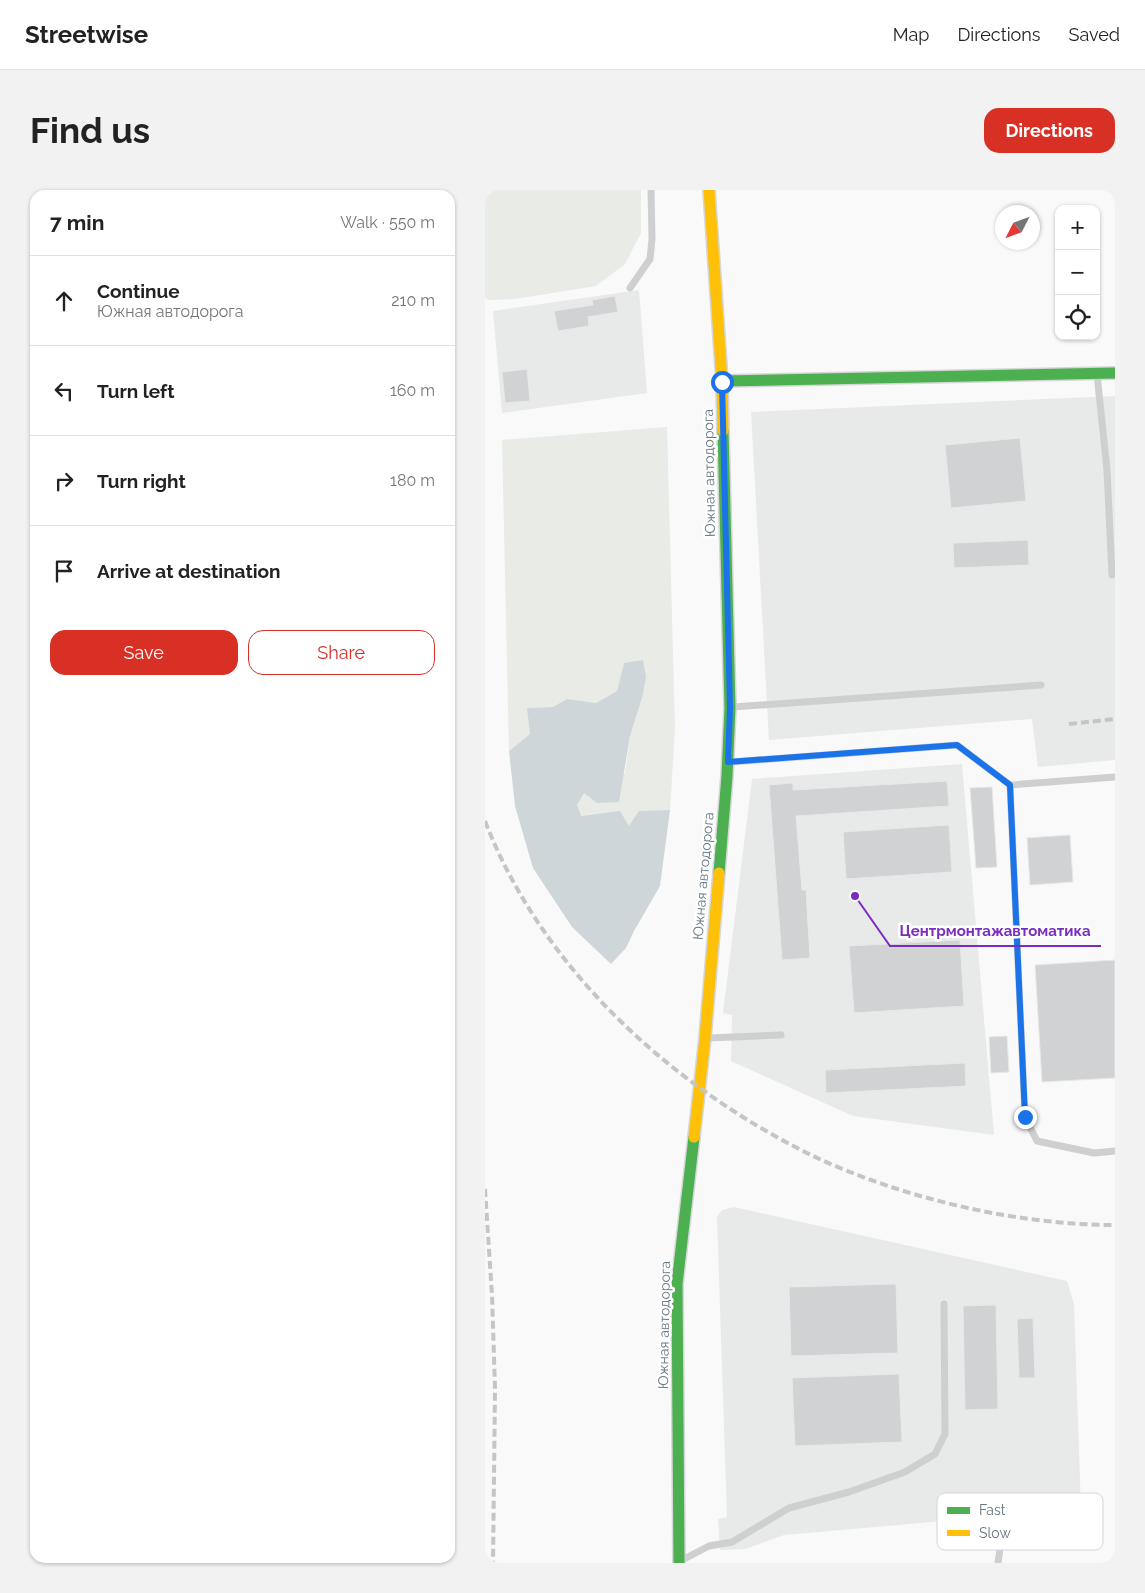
<!DOCTYPE html>
<html lang="en">
<head>
<meta charset="utf-8">
<style>
	body { margin:0; font-family:Raleway,sans-serif; background:#f2f2f2; color:#222 }
	.controls { position:absolute; right:15px; top:15px; display:grid; overflow:hidden; border-radius:10px; box-shadow:0 1px 4px #0004 }
	.controls button { width:45px; height:45px; display:grid; place-items:center; padding:0; border:0; border-bottom:1px solid #e0e0e0; background:#fff; color:#222; font:25px sans-serif }
	.compass { position:absolute; left:510px; top:15px; width:45px; height:45px; border-radius:50%; background:#fff; box-shadow:0 1px 4px #0004; rotate:228deg }
	.stop { position:absolute; width:15px; height:15px; margin:-11px; border:4px solid #1a73e8; border-radius:50%; background:#fff }
	.stop.end { background:#1a73e8; border-color:#fff; box-shadow:0 1px 5px #0008 }
	.list { margin:0; padding:0; list-style:none }
	h2 { display:flex; justify-content:space-between; align-items:center; height:65px; margin:0; padding:0 20px; font-size:21px }
	h2 small { font-size:16px; font-weight:400; color:#767676 }
	.list li { display:grid; grid-template-columns:32px 1fr auto; gap:15px; align-items:center; box-sizing:border-box; height:90px; padding:0 20px; border-top:1px solid #e0e0e0 }
	.list b { display:block; font-size:19px; white-space:nowrap }
	.list p { margin:0; font-size:16px; white-space:nowrap; color:#767676 }
	.list em { font-size:16px; font-style:normal; color:#767676 }
	.actions { display:flex; gap:10px; padding:15px 20px }
	.actions a { flex:1; padding:11px 0; border:1px solid #d93025; border-radius:15px; text-align:center; font-size:18px; color:#d93025 }
	.actions .main { background:#d93025; color:#fff }
	.icon { flex:none; width:28px; height:28px; fill:none; stroke:currentColor; stroke-width:2; stroke-linecap:round; stroke-linejoin:round }
	.map { position:relative; flex:none; width:630px; height:1373px; overflow:hidden; border-radius:15px }
	header { display:flex; align-items:center; gap:30px; box-sizing:border-box; height:70px; padding:0 25px; background:#fff; border-bottom:1px solid #e0e0e0 }
	header strong { font-size:24px }
	nav { display:flex; gap:28px; margin-inline-start:auto; font-size:18px }
	.intro { display:flex; align-items:center; justify-content:space-between; box-sizing:border-box; height:120px; padding:0 30px }
	h1 { margin:0; font-size:35px }
	.button { padding:12px 22px; border-radius:15px; background:#d93025; color:#fff; font-size:18px; font-weight:700 }
	main { display:flex; gap:30px; padding:0 30px }
	aside { flex:1; background:#fff; border-radius:15px; box-shadow:0 1px 4px #0004 }
	.map>svg:first-child { display:block }
	.built { fill:#e8e9e9 }
	.green { fill:#e8ebe6 }
	.water { fill:#ced6d9 }
	.building { fill:#d0d2d3; stroke:#e8e8e8 }
	.lines { fill:none; stroke-linecap:round; stroke-linejoin:round }
	.fast-casing { stroke:#d5d6d7; stroke-width:14 }
	.slow-casing { stroke:#d5d6d7; stroke-width:14 }
	.lane { stroke:#cecfd0; stroke-width:7 }
	.fast { stroke:#4caf50; stroke-width:11 }
	.slow { stroke:#ffc107; stroke-width:11 }
	.rail { stroke:#c3c5c6; stroke-width:4; stroke-dasharray:8 4; stroke-linecap:butt }
	.route { stroke:#1a73e8; stroke-width:6 }
	.labels { text-anchor:middle; dominant-baseline:central; stroke-width:5; stroke-linejoin:round; paint-order:stroke }
	.street-label { font-size:14px; fill:#657683; stroke:#fff }
	.key { fill:#fff; stroke:#d1d6da; stroke-width:1 }
	.key-label { font-size:14px; fill:#657683 }
	.leader { fill:none; stroke:#7b2cbf; stroke-width:2 }
	.callout-dot { fill:#7b2cbf; stroke:#fff; stroke-width:2 }
	.callout-label { font-size:15px; text-anchor:middle; font-weight:bold; fill:#7b2cbf; stroke:#fff; stroke-width:5; stroke-linejoin:round; paint-order:stroke }
</style>
</head>
<body>
<header>
<strong>Streetwise</strong>
<nav><a>Map</a><a>Directions</a><a>Saved</a></nav>
</header>
<div class="intro"><h1>Find us</h1><a class="button">Directions</a></div>
<main>
<aside>
<h2>7 min<small>Walk · 550 m</small></h2>
<ul class="list">
<li><svg class="icon" aria-label="ahead" viewBox="0 0 24 24"><path d="M12 20V5M6 11l6-6 6 6"/></svg><div><b>Continue</b><p>Южная автодорога</p></div><em>210 m</em></li>
<li><svg class="icon" aria-label="left" viewBox="0 0 24 24"><path d="M17 20v-9H6M10 6l-5 5 5 5"/></svg><div><b>Turn left</b></div><em>160 m</em></li>
<li><svg class="icon" aria-label="right" viewBox="0 0 24 24"><path d="M7 20v-9h11M14 6l5 5-5 5"/></svg><div><b>Turn right</b></div><em>180 m</em></li>
<li><svg class="icon" aria-label="arrive" viewBox="0 0 24 24"><path d="M6 21V4h12l-3 4 3 4H6"/></svg><div><b>Arrive at destination</b></div></li>
</ul>
<div class="actions"><a class="main">Save</a><a>Share</a></div>
</aside>
<div class="map">
<svg width="630" height="1373" viewBox="0 0 630 1373">
	<rect width="100%" height="100%" fill="#f9f9f9"/>
	<g class="built">
		<path d="M154,100L162,203L17,223L8,121Z"/>
		<path d="M630,206V570L553,577L547,529L284,550L266,222Z"/>
		<path d="M477,574L509,945L368,926L246,871L247,825L238,823L267,589Z"/>
		<path d="M249,1017L582,1091L589,1114L596,1319L299,1345L260,1359L235,1360L233,1329L242,1327L232,1027L237,1020Z"/>
	</g>
	<g class="green">
		<path d="M0,0H156V43L140,74L111,96L30,109L3,110L0,108Z"/>
		<path d="M182,237L190,539L185,620L154,622L144,637L107,624L95,626L92,615L98,603L140,583L145,546L157,508L139,473L132,501L111,513L82,509L68,517L43,518L45,544L24,561L17,250Z"/>
	</g>
	<path class="water" d="M158,470L161,487L157,508L145,546L134,612L112,613L99,603L92,615L96,626L135,621L144,636L154,621L185,620L175,696L149,741L141,758L126,774L87,737L48,678L30,616L24,561L45,544L42,518L68,517L82,509L111,513L132,501L139,473Z"/>
	<g class="building">
		<path d="M130,106L133,122L103,127L104,136L73,141L69,121L108,115L107,110Z"/>
		<path d="M42,179L45,211L20,213L17,182Z"/>
		<path d="M535,248L541,311L466,318L460,255Z"/>
		<path d="M543,350L544,375L469,378L468,353Z"/>
		<path d="M462,591L464,616L311,626L317,700H321L325,768L297,770L284,595L308,593V600Z"/>
		<path d="M507,597L512,677L491,678L485,598Z"/>
		<path d="M464,635L467,682L361,689L358,642Z"/>
		<path d="M585,645L588,692L545,695L542,648Z"/>
		<path d="M475,750L479,816L369,823L364,756Z"/>
		<path d="M630,770V888L557,892L550,775Z"/>
		<path d="M522,846L524,882L506,883L504,847Z"/>
		<path d="M480,873L481,896L341,903L340,880Z"/>
		<path d="M411,1094L413,1163L306,1166L304,1097Z"/>
		<path d="M511,1115L513,1219L480,1220L478,1116Z"/>
		<path d="M548,1128L550,1188H534L532,1129Z"/>
		<path d="M414,1184L417,1252L310,1256L307,1188Z"/>
	</g>
	<g class="lines">
		<defs>
			<g id="fast">
				<path d="M237,191L630,183"/>
				<path d="M234,683L242,586L245,518L238,241"/>
				<path d="M194,1373L192,1094L209,947"/>
			</g>
			<g id="slow">
				<path d="M224,0L237,191L238,241"/>
				<path d="M209,947L220,848L234,683"/>
			</g>
		</defs>
		<use href="#fast" class="fast-casing"/>
		<use href="#slow" class="slow-casing"/>
		<g class="lane">
			<path d="M145,98L165,69L167,49L166,0"/>
			<path d="M612,184L622,280L627,385"/>
			<path d="M248,517L556,495"/>
			<path d="M246,572L472,555L525,595L630,587"/>
			<path d="M525,595L540,927L552,951L609,963L630,961"/>
			<path d="M223,848L296,845"/>
			<path d="M197,1370L224,1356L247,1352L304,1318L364,1302L420,1282L450,1264L460,1244L459,1114"/>
			<path d="M513,1373L516,1352"/>
		</g>
		<use href="#fast" class="fast"/>
		<use href="#slow" class="slow"/>
		<g class="rail">
			<path d="M584,534L630,529"/>
			<path d="M0,631C57,779 186,896 326,965C416,1008 531,1035 630,1035"/>
			<path d="M0,999L7,1105L10,1199L8,1373"/>
		</g>
	</g>
	<g class="lines">
		<path class="route" d="M237,192L245,518L243,572L472,555L525,595L540,927"/>
	</g>
	<g class="labels">
		<g class="street-label">
			<text transform="translate(224 283) rotate(-91)">Южная автодорога</text>
			<text transform="translate(218 686) rotate(-85)">Южная автодорога</text>
			<text transform="translate(179 1135) rotate(-89)">Южная автодорога</text>
		</g>
	</g>
	<rect x="452" y="1303" width="166" height="57" rx="8" class="key"/>
	<rect x="462" y="1317" width="23" height="7" fill="#4caf50"/>
	<rect x="462" y="1340" width="23" height="6" fill="#ffc107"/>
	<g class="key-label">
		<text x="494" y="1325">Fast</text>
		<text x="494" y="1348">Slow</text>
	</g>
	<path class="leader" d="M370 706L405 756H616"/>
	<circle class="callout-dot" cx="370" cy="706" r="5"/>
	<g class="callout-label">
		<text x="510" y="746">Центрмонтажавтоматика</text>
	</g>
</svg>
<div class="controls">
<button>+</button>
<button>−</button>
<button><svg class="icon" aria-label="locate" viewBox="0 0 24 24"><circle cx="12" cy="12" r="6"/><path d="M12 2v4M12 18v4M2 12h4M18 12h4"/></svg></button>
</div>
<svg class="compass" viewBox="-18 -18 36 36"><path d="M0-13l5 13h-10z" fill="#e53935"/><path d="M0 13l5-13h-10z" fill="#767676"/></svg>
<div class="stop" style="left:237px;top:192px"></div>
<div class="stop end" style="left:540px;top:927px"></div>
</div>
</main>
</body>
</html>
